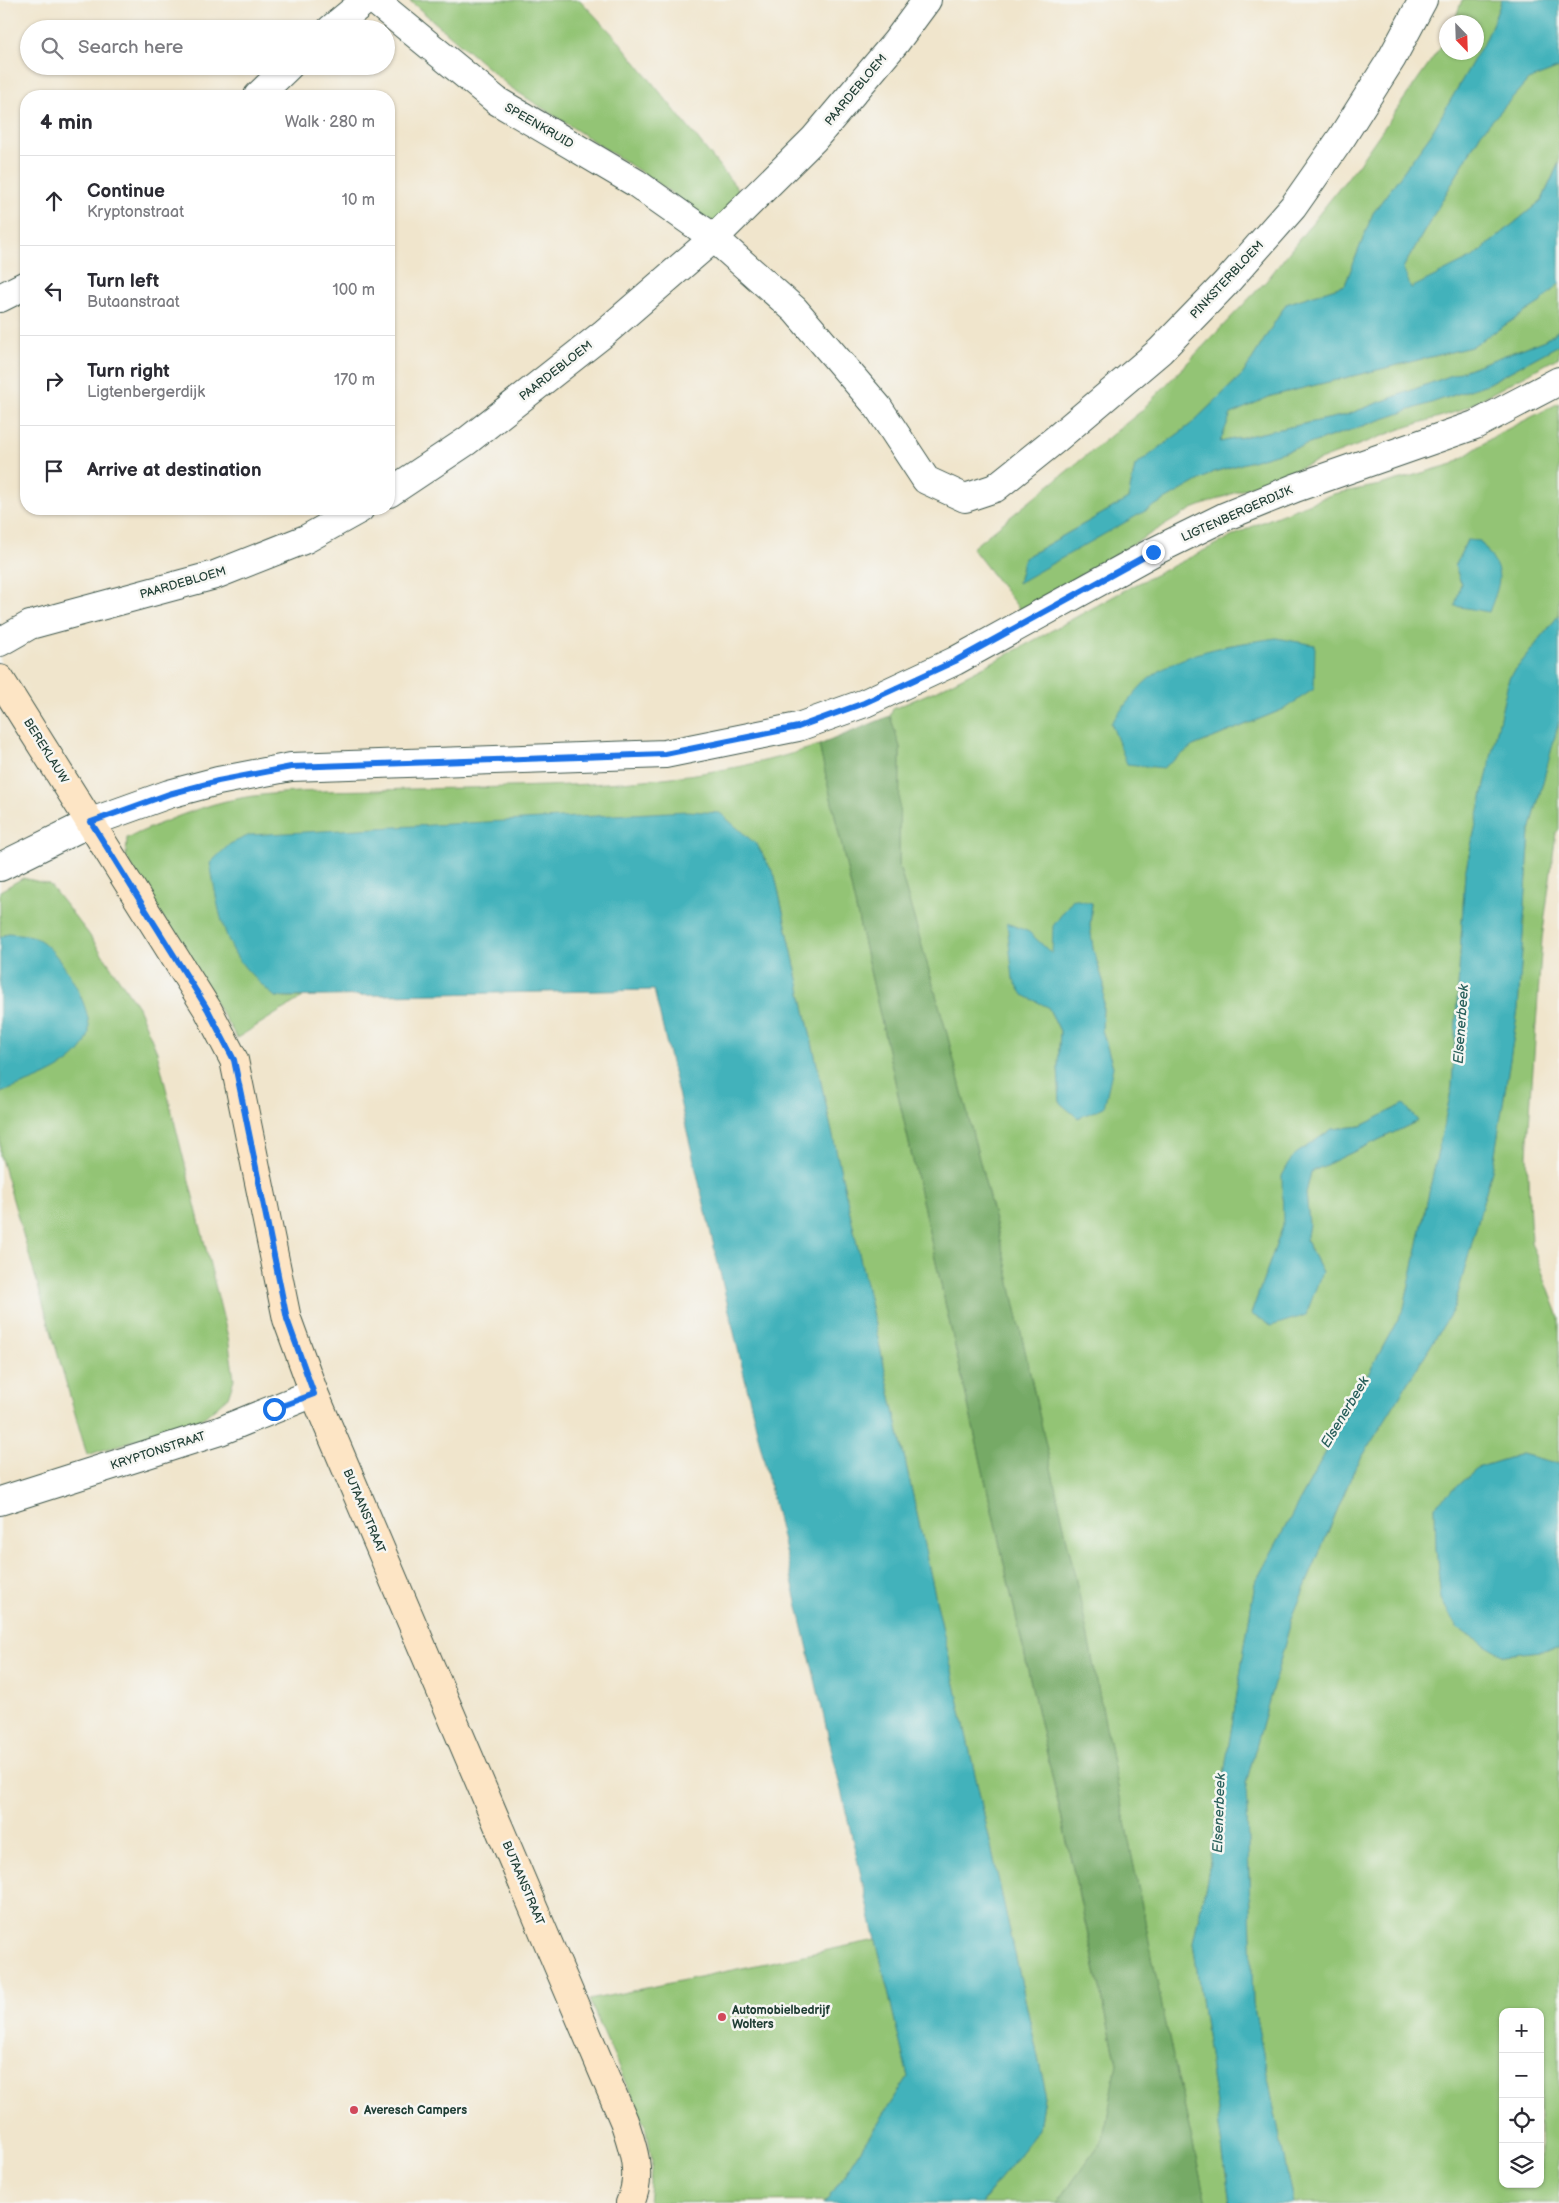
<!DOCTYPE html>
<html lang="en">
<head>
<meta charset="utf-8">
<style>
	body { margin:0; font-family:"Balsamiq Sans",sans-serif; background:#f7f7f7; color:#2b2b33 }
	.controls { position:absolute; right:15px; bottom:15px; display:grid; overflow:hidden; border-radius:10px; box-shadow:0 1px 4px #0004 }
	.controls button { width:45px; height:45px; display:grid; place-items:center; padding:0; border:0; border-bottom:1px solid #e1e1e2; background:#fff; color:#2b2b33; font:25px sans-serif }
	.compass { position:absolute; left:1439px; top:15px; width:45px; height:45px; border-radius:50%; background:#fff; box-shadow:0 1px 4px #0004; rotate:157deg }
	.stop { position:absolute; width:15px; height:15px; margin:-11px; border:4px solid #1a73e8; border-radius:50%; background:#fff }
	.stop.end { background:#1a73e8; border-color:#fff; box-shadow:0 1px 5px #0008 }
	.list { margin:0; padding:0; list-style:none }
	h2 { display:flex; justify-content:space-between; align-items:center; height:65px; margin:0; padding:0 20px; font-size:21px }
	h2 small { font-size:16px; font-weight:400; color:#7c7c81 }
	.list li { display:grid; grid-template-columns:32px 1fr auto; gap:15px; align-items:center; box-sizing:border-box; height:90px; padding:0 20px; border-top:1px solid #e1e1e2 }
	.list b { display:block; font-size:19px; white-space:nowrap }
	.list p { margin:0; font-size:16px; white-space:nowrap; color:#7c7c81 }
	.list em { font-size:16px; font-style:normal; color:#7c7c81 }
	.icon { flex:none; width:28px; height:28px; fill:none; stroke:currentColor; stroke-width:2; stroke-linecap:round; stroke-linejoin:round }
	.map { position:relative; flex:none; width:1559px; height:2203px; overflow:hidden }
	.search { position:absolute; background:#fff; box-shadow:0 1px 4px #0004; left:20px; top:20px; width:375px; height:55px; display:flex; align-items:center; gap:12px; box-sizing:border-box; padding:0 18px; border-radius:28px; color:#7c7c81; font-size:19px }
	.panel { position:absolute; background:#fff; box-shadow:0 1px 4px #0004; left:20px; top:90px; width:375px; height:425px; border-radius:20px }
	.map>svg:first-child { display:block }
	.green { fill:#93c474; stroke:#598054; fill-rule:evenodd }
	.forest { fill:#76aa66; stroke:#4a744d }
	.water { fill:#42b2bb; stroke:#307878 }
	.lines { fill:none; stroke-linecap:round; stroke-linejoin:round }
	.street-casing { stroke:#3e564b; stroke-width:30 }
	.secondary-casing { stroke:#3e564b; stroke-width:30 }
	.street { stroke:#fff; stroke-width:28 }
	.secondary { stroke:#fde5c5; stroke-width:28 }
	.route { stroke:#1a73e8; stroke-width:6 }
	.poi-dot { fill:#d1495b; stroke:#f6f6f2; stroke-width:2 }
	.labels { text-anchor:middle; dominant-baseline:central; stroke-width:5; stroke-linejoin:round; paint-order:stroke }
	.street-label { font-size:12px; fill:#1f3d34; stroke:#f6f6f2 }
	.poi-label { font-size:12px; font-weight:bold; fill:#1f3d34; stroke:#f6f6f2; text-anchor:start }
	.water-label { font-size:14px; font-style:italic; fill:#2a605c; stroke:#f6f6f2 }
</style>
</head>
<body>
<div class="map">
<svg width="1559" height="2203" viewBox="0 0 1559 2203">
	<rect width="100%" height="100%" fill="#f6f6f2"/>
	<filter id="ink" filterUnits="userSpaceOnUse"><feTurbulence type="fractalNoise" baseFrequency=".02" numOctaves="2"/><feDisplacementMap in="SourceGraphic" scale="10" xChannelSelector="R" yChannelSelector="G"/><feConvolveMatrix kernelMatrix="1 2 1 2 8 2 1 2 1" color-interpolation-filters="sRGB"/></filter>
	<filter id="wash" filterUnits="userSpaceOnUse"><feTurbulence type="fractalNoise" baseFrequency=".0096" numOctaves="4" result="noise"/><feDisplacementMap in="SourceGraphic" scale="20" xChannelSelector="R" yChannelSelector="G"/><feGaussianBlur stdDeviation="1.12" result="paint"/><feColorMatrix in="noise" values="0 0 0 0 0 0 0 0 0 0 0 0 0 0 0 0 0 1.4 0 .05"/><feComposite in="paint" operator="in"/></filter>
	<g filter="url(#wash)">
		<rect width="100%" height="100%" fill="#f0e5cc"/>
		<g class="green">
			<path d="M409,0H580L618,40L745,198L717,226L655,181L510,87Z"/>
			<path d="M1462,0H1502L1487,37L1431,134L1373,213L1345,285L1286,304L1243,374L1190,425L1135,466L1128,499L1024,558L1018,582L1214,472L1303,446L1487,384L1559,345V357L1459,411L1403,428L1192,509L1021,611L972,548L1140,412L1267,280L1360,162L1446,39V52H1476V22H1454Z"/>
			<path d="M1559,68V162L1542,200L1473,257L1411,289L1403,268L1481,133L1528,80Z"/>
			<path d="M1559,283V330L1545,340L1346,415L1220,442L1230,414L1271,396L1471,347L1541,302Z"/>
			<path d="M1559,403V615L1509,678L1465,873L1452,1087L1404,1308L1255,1583L1207,1880L1193,1942L1230,2203H1206L1163,2011L1082,1608L1004,1256L946,1030L899,866L900,747L890,716L893,709L937,690L1020,648L1125,590L1255,525L1333,494L1380,485L1453,464L1496,435ZM1467,540L1489,612L1461,583L1455,566ZM1276,639L1315,645L1284,709L1193,746L1225,646ZM1092,903L1090,926L1093,949L1104,984L1102,1030L1113,1067L1060,1102L1058,1067L1060,1031L1048,1007L1029,932L1052,955ZM1404,1105L1418,1121L1311,1172L1306,1193L1309,1224L1306,1241L1322,1272L1251,1314L1283,1226L1332,1129L1361,1126Z"/>
			<path d="M1559,721V829L1556,833L1542,939L1527,1155L1531,1242L1559,1317V1464L1522,1454L1477,1468L1435,1506L1436,1549L1441,1599L1504,1655L1559,1649V2203H1293L1253,2003L1246,1783L1292,1618L1354,1470L1454,1308L1493,1166L1518,1009L1530,831ZM1503,2012H1540V2184H1503Z"/>
			<path d="M819,745L1117,2064L1104,2138L1057,2203H981L1039,2129L1045,2089L775,876L757,845L275,997H303L237,1038L126,857L127,838C159,824 192,809 226,801C274,790 331,791 380,790C521,785 685,792 819,745Z"/>
			<path d="M23,878L49,884L88,933L138,1007L157,1052L228,1337L234,1379L228,1397L201,1420L87,1455L0,1155V1093L46,1075L8,933L0,938V891Z"/>
			<path d="M876,1940L908,2077L827,2201L648,2203L652,2161L647,2131L589,2000Z"/>
		</g>
		<path class="forest" d="M890,716L900,747L899,866L946,1030L1004,1256L1082,1608L1163,2011L1206,2203H1057L1104,2138L1117,2063L819,745Z"/>
		<g class="water">
			<path d="M1502,0H1559V68L1528,80L1481,133L1403,268L1411,288L1473,257L1542,200L1559,163V283L1541,302L1471,347L1271,396L1231,414L1220,442L1346,415L1545,340L1559,330V345L1487,384L1303,446L1214,472L1018,583L1024,558L1128,499L1135,466L1190,425L1243,374L1286,304L1345,285L1373,213L1431,134L1487,37Z"/>
			<path d="M1467,540L1480,541C1504,574 1503,575 1489,612L1455,606L1461,583L1455,566Z"/>
			<path d="M1559,615V721L1530,831L1518,1009L1493,1166L1454,1308L1354,1470L1292,1618L1246,1783L1253,2003L1293,2203H1230L1193,1942L1207,1880L1255,1583L1404,1308L1452,1087L1465,873L1509,678Z"/>
			<path d="M1276,638L1315,645L1314,689L1284,709L1193,746L1163,768L1127,764L1111,723C1121,711 1131,696 1143,684C1178,651 1230,645 1276,638Z"/>
			<path d="M687,811L720,813L757,845L775,876L1045,2089L1039,2129L981,2203H823L827,2201L908,2077L654,990L275,997C262,985 247,972 237,957C220,929 216,895 210,863L230,844L250,835Z"/>
			<path d="M1073,899L1092,903L1090,926L1093,949L1104,984L1102,1030L1113,1067L1104,1107L1078,1118L1060,1103L1058,1067L1060,1031L1048,1007L1023,995L1013,979L1007,923L1029,932L1052,954L1053,926Z"/>
			<path d="M8,933C18,934 29,934 38,939C60,951 96,1012 88,1037C77,1069 28,1082 0,1093V938Z"/>
			<path d="M1404,1104L1418,1121L1311,1172L1306,1193L1309,1224L1306,1241L1322,1272L1306,1315L1271,1326L1251,1314L1283,1226L1282,1176L1293,1156L1332,1129L1361,1126Z"/>
			<path d="M1522,1454L1559,1464V1649L1504,1655L1457,1628L1441,1599L1436,1549L1435,1506L1477,1468Z"/>
		</g>
	</g>
	<g filter="url(#ink)">
		<g class="lines">
			<defs>
				<g id="street">
					<path d="M374,0L497,101L636,183L714,238L795,310L878,407L926,480L965,498L995,488L1056,439L1160,351L1225,284L1293,207L1342,137L1392,58L1423,0"/>
					<path d="M331,29L366,0"/>
					<path d="M258,96L289,66"/>
					<path d="M0,298L26,285"/>
					<path d="M389,493L467,441L603,334L714,238L814,139L896,42L927,0"/>
					<path d="M0,642L30,625L215,575L306,539L360,509"/>
					<path d="M0,867L91,822L169,794L218,781L291,767L665,754L798,727L865,703L955,661L1153,552L1224,517L1295,488L1475,425L1559,381"/>
					<path d="M0,1501L220,1431L314,1393"/>
				</g>
				<path id="secondary" d="M0,679L208,1010L234,1060L287,1319L314,1393L624,2121C633,2147 643,2176 630,2203"/>
			</defs>
			<use href="#street" class="street-casing"/>
			<use href="#secondary" class="secondary-casing"/>
			<use href="#street" class="street"/>
			<use href="#secondary" class="secondary"/>
		</g>
	</g>
	<g class="lines" filter="url(#ink)">
		<path class="route" d="M274,1409L314,1394L287,1319L234,1060L208,1010L91,822L169,794L218,781L291,767L665,754L798,727L864,703L955,661L1153,552"/>
	</g>
	<g class="poi-dot">
		<circle cx="722" cy="2017" r="5"/>
		<circle cx="354" cy="2110" r="5"/>
	</g>
	<g class="labels">
		<g class="street-label">
			<text transform="translate(856 90) rotate(-50)">PAARDEBLOEM</text>
			<text transform="translate(539 126) rotate(30)">SPEENKRUID</text>
			<text transform="translate(1227 280) rotate(-47)">PINKSTERBLOEM</text>
			<text transform="translate(556 371) rotate(-38)">PAARDEBLOEM</text>
			<text transform="translate(1237 514) rotate(-24)">LIGTENBERGERDIJK</text>
			<text transform="translate(183 583) rotate(-16)">PAARDEBLOEM</text>
			<text transform="translate(46 751) rotate(58)">BEREKLAUW</text>
			<text transform="translate(158 1451) rotate(-18)">KRYPTONSTRAAT</text>
			<text transform="translate(364 1511) rotate(67)">BUTAANSTRAAT</text>
			<text transform="translate(523 1883) rotate(67)">BUTAANSTRAAT</text>
		</g>
		<g class="poi-label">
			<text x="732" y="2010">Automobielbedrijf<tspan x="732" dy="14">Wolters</tspan></text>
			<text x="364" y="2110">Averesch Campers</text>
		</g>
		<g class="water-label">
			<text transform="translate(1461 1024) rotate(-86)">Elsenerbeek</text>
			<text transform="translate(1345 1412) rotate(-59)">Elsenerbeek</text>
			<text transform="translate(1219 1813) rotate(-88)">Elsenerbeek</text>
		</g>
	</g>
</svg>
<div class="controls">
<button>+</button>
<button>−</button>
<button><svg class="icon" aria-label="locate" viewBox="0 0 24 24"><circle cx="12" cy="12" r="6"/><path d="M12 2v4M12 18v4M2 12h4M18 12h4"/></svg></button>
<button><svg class="icon" aria-label="layers" viewBox="0 0 24 24"><path d="M12 4l9 5-9 5-9-5zM3 14l9 5 9-5"/></svg></button>
</div>
<svg class="compass" viewBox="-18 -18 36 36"><path d="M0-13l5 13h-10z" fill="#e53935"/><path d="M0 13l5-13h-10z" fill="#7c7c81"/></svg>
<div class="stop" style="left:274px;top:1409px"></div>
<div class="stop end" style="left:1153px;top:552px"></div>
<div class="search"><svg class="icon" aria-label="search" viewBox="0 0 24 24"><circle cx="10" cy="10" r="6"/><path d="M15 15l6 6"/></svg>Search here</div>
<section class="panel">
<h2>4 min<small>Walk · 280 m</small></h2>
<ul class="list">
<li><svg class="icon" aria-label="ahead" viewBox="0 0 24 24"><path d="M12 20V5M6 11l6-6 6 6"/></svg><div><b>Continue</b><p>Kryptonstraat</p></div><em>10 m</em></li>
<li><svg class="icon" aria-label="left" viewBox="0 0 24 24"><path d="M17 20v-9H6M10 6l-5 5 5 5"/></svg><div><b>Turn left</b><p>Butaanstraat</p></div><em>100 m</em></li>
<li><svg class="icon" aria-label="right" viewBox="0 0 24 24"><path d="M7 20v-9h11M14 6l5 5-5 5"/></svg><div><b>Turn right</b><p>Ligtenbergerdijk</p></div><em>170 m</em></li>
<li><svg class="icon" aria-label="arrive" viewBox="0 0 24 24"><path d="M6 21V4h12l-3 4 3 4H6"/></svg><div><b>Arrive at destination</b></div></li>
</ul>
</section>
</div>
</body>
</html>
